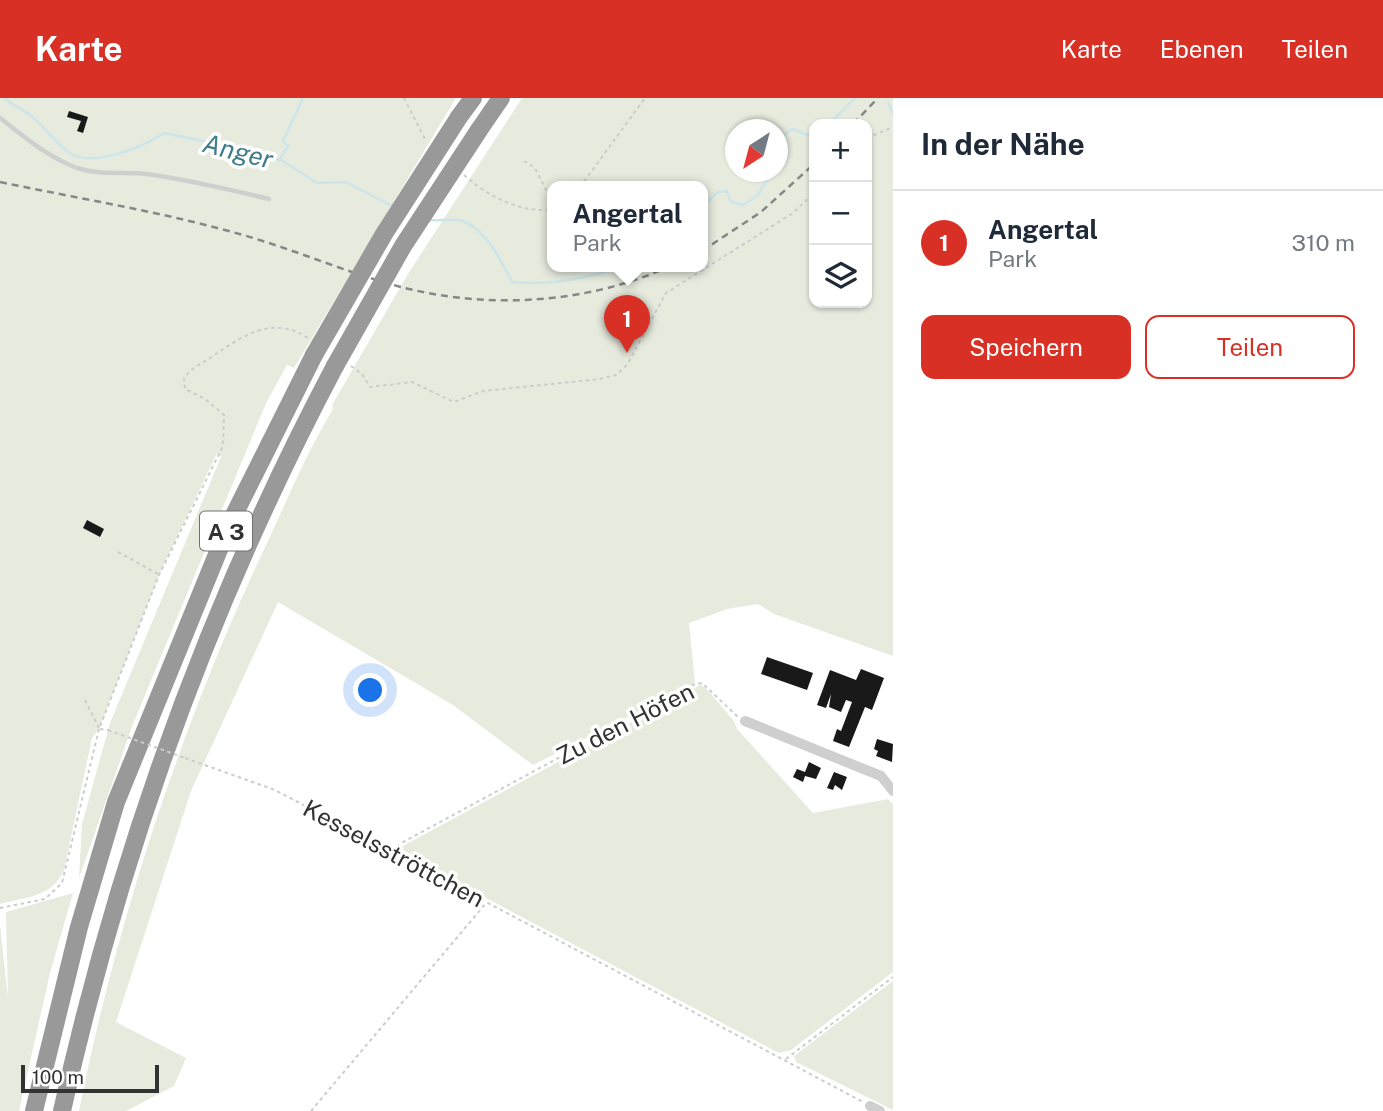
<!DOCTYPE html>
<html lang="de">
<head>
<meta charset="utf-8">
<style>
	body { margin:0; font-family:"Public Sans",sans-serif; background:#f2f2f3; color:#1f2937 }
	.controls { position:absolute; right:21px; top:21px; display:grid; overflow:hidden; border-radius:14px; box-shadow:0 2px 5px #0004 }
	.controls button { width:63px; height:63px; display:grid; place-items:center; padding:0; border:0; border-bottom:2px solid #e0e1e3; background:#fff; color:#1f2937; font:35px sans-serif }
	.compass { position:absolute; left:725px; top:21px; width:63px; height:63px; border-radius:50%; background:#fff; box-shadow:0 2px 5px #0004; rotate:216deg }
	.scale { position:absolute; left:21px; bottom:18px; width:138px; box-sizing:border-box; padding-left:7px; border:4px solid #323232; border-top:0; font-size:19px; line-height:24px; white-space:nowrap; color:#323232; -webkit-text-stroke:5px #fff; paint-order:stroke }
	.you { position:absolute; left:371px; top:593px; width:24px; height:24px; margin:-18px; border:5px solid #fff; border-radius:50%; background:#1a73e8; box-shadow:0 0 0 10px #1a73e833 }
	.badge { display:grid; place-items:center; width:46px; height:46px; border-radius:50%; background:#d93025; color:#fff; font-size:23px; font-weight:700 }
	.pin { position:absolute; translate:-50% -58px; filter:drop-shadow(0 2px 4px #0008) }
	.pin::after { content:''; position:absolute; top:37px; width:24px; height:21px; background:inherit; clip-path:polygon(0 0,100% 0,50% 100%) }
	.popup { position:absolute; left:547px; top:83px; width:161px; height:91px; box-sizing:border-box; display:grid; place-content:center; border-radius:14px; background:#fff; filter:drop-shadow(0 2px 5px #0005); font-size:23px; white-space:nowrap; color:#747a83 }
	.popup b { font-size:26px; color:#1f2937 }
	.popup::after { content:''; position:absolute; left:50%; top:100%; margin-left:-14px; border:14px solid transparent; border-top-color:#fff }
	.list { margin:0; padding:0; list-style:none }
	h2 { display:flex; justify-content:space-between; align-items:center; height:91px; margin:0; padding:0 28px; font-size:30px }
	h2 small { font-size:23px; font-weight:400; color:#747a83 }
	.list li { display:grid; grid-template-columns:46px 1fr auto; gap:21px; align-items:center; box-sizing:border-box; height:105px; padding:0 28px; border-top:2px solid #e0e1e3 }
	.list b { display:block; font-size:26px; white-space:nowrap }
	.list p { margin:0; font-size:23px; white-space:nowrap; color:#747a83 }
	.list em { font-size:23px; font-style:normal; color:#747a83 }
	.actions { display:flex; gap:14px; padding:21px 28px }
	.actions a { flex:1; padding:16px 0; border:2px solid #d93025; border-radius:14px; text-align:center; font-size:24px; color:#d93025 }
	.actions .main { background:#d93025; color:#fff }
	.icon { flex:none; width:38px; height:38px; fill:none; stroke:currentColor; stroke-width:2; stroke-linecap:round; stroke-linejoin:round }
	.map { position:relative; flex:none; width:893px; height:1013px; overflow:hidden }
	header { display:flex; align-items:center; gap:42px; box-sizing:border-box; height:98px; padding:0 35px; background:#d93025; color:#fff }
	header strong { font-size:33px }
	nav { display:flex; gap:38px; margin-inline-start:auto; font-size:24px }
	main { display:flex }
	aside { flex:1; background:#fff }
	.map>svg:first-child { display:block }
	.green { fill:#e7ebde; fill-rule:evenodd }
	.lines { fill:none; stroke-linecap:round; stroke-linejoin:round }
	.stream { stroke:#cbe5ea; stroke-width:2.5 }
	.building { fill:#191919 }
	.path { stroke:#ccc; stroke-width:2; stroke-dasharray:3.5 3.5; stroke-linecap:butt }
	.lane { stroke:#cfcfcf; stroke-width:4.5 }
	.street { stroke:#cfcfcf; stroke-width:10 }
	.highway { stroke:#999; stroke-width:18 }
	.rail { stroke:#878787; stroke-width:2.5; stroke-dasharray:7 5; stroke-linecap:butt }
	.path-bridge { stroke:#ccc; stroke-width:2; stroke-dasharray:3.5 3.5; stroke-linecap:butt }
	.highway-bridge { stroke:#999; stroke-width:18 }
	.labels { text-anchor:middle; dominant-baseline:central; stroke-width:7; stroke-linejoin:round; paint-order:stroke }
	.shield { fill:#fff; stroke:#707070; stroke-width:2 }
	.shield-label { font-size:23px; font-weight:bold; fill:#323232 }
	.street-label { font-size:24px; fill:#323232; stroke:#fff }
	.water-label { font-size:26px; font-style:italic; fill:#3f7d8c; stroke:#fff }
</style>
</head>
<body>
<header>
<strong>Karte</strong>
<nav><a>Karte</a><a>Ebenen</a><a>Teilen</a></nav>
</header>
<main>
<div class="map">
<svg width="893" height="1013" viewBox="0 0 893 1013">
	<rect width="100%" height="100%" fill="#fff"/>
	<g class="green">
		<path d="M0,0H456L294,270L287,267L267,303L133,626L79,780L82,726L110,625L221,359L217,355L159,477L99,631L92,640L64,772C52,799 27,799 0,806Z"/>
		<path d="M522,0H893V558L774,516L758,506L727,511L689,525L695,585L533,667L453,607L278,504L191,693L116,924L186,960L174,988L126,1013H79C118,818 182,625 267,445C288,400 307,354 333,311L332,307L408,176ZM814,26H867V205H814ZM736,32H778V74H736ZM552,89H702V169H552Z"/>
		<path d="M700,587L705,589L734,623L737,631L813,715L888,701L893,706V874L791,952L779,955L399,754L401,749Z"/>
		<path d="M73,795L50,875L19,1013H0V826L8,901L6,814Z"/>
		<path d="M893,883V1012L796,964L794,958Z"/>
	</g>
	<g class="lines">
		<g class="stream">
			<path d="M4,0C13,8 23,11 31,18C46,29 56,47 71,56C95,69 143,49 164,35L238,50L283,63L317,85L346,84L394,109"/>
			<path d="M888,5L893,15"/>
			<path d="M829,26L855,0"/>
			<path d="M279,62L288,48L283,43L303,0"/>
			<path d="M778,62L782,38L792,31L814,39"/>
			<path d="M702,109L718,94L727,93L731,104L743,107L757,98L772,74"/>
			<path d="M428,122C438,123 454,120 462,123C485,130 502,164 512,184C550,188 585,181 621,169"/>
		</g>
	</g>
	<g class="building">
		<path d="M69,13L88,19L83,35L77,33L81,23L67,19Z"/>
		<path d="M87,422L104,431L100,439L83,430Z"/>
		<path d="M767,559L813,575L807,592L761,576Z"/>
		<path d="M861,571L884,580L872,612L865,609L849,649L833,643L837,631L841,633L852,604L846,602L841,614L829,609L831,596L826,610L817,607L830,572L856,582Z"/>
		<path d="M877,641L893,646L892,664L876,658L878,653L874,651Z"/>
		<path d="M809,664L821,670L816,681L805,678L803,684L793,679L797,671L805,674Z"/>
		<path d="M834,674L847,679L842,692L835,687L833,692L827,690Z"/>
	</g>
	<g class="lines">
		<g class="path">
			<path d="M404,0L426,43"/>
			<path d="M867,40L893,29"/>
			<path d="M524,63L535,70L552,104"/>
			<path d="M464,77C489,99 518,114 552,112"/>
			<path d="M580,89L645,0"/>
			<path d="M351,268L362,276L370,289L412,284L454,304L483,293L600,281L616,277L627,267L666,195L793,115L814,95"/>
			<path d="M118,454L158,476"/>
			<path d="M85,602L99,630"/>
			<path d="M100,631L108,632"/>
			<path d="M185,660L275,692L863,1004"/>
			<path d="M392,753L394,749L693,587L702,585L738,619"/>
			<path d="M0,810L45,801L62,785L99,631L159,477L223,348L224,317L205,301L185,291L184,280C190,271 201,266 210,260C241,239 272,216 308,240"/>
			<path d="M786,961L893,879"/>
			<path d="M311,1013L486,805"/>
		</g>
		<path class="lane" d="M0,20C24,39 48,59 77,70C101,78 123,73 147,76C188,82 228,91 269,101"/>
		<g class="street">
			<path d="M745,623L881,678L893,693"/>
			<path d="M870,1008L880,1013"/>
		</g>
		<g class="highway">
			<path d="M459,19L473,0"/>
			<path d="M479,32L501,0"/>
			<path d="M34,1013L79,829L116,704L229,427L314,257"/>
			<path d="M62,1013C120,753 210,504 335,268"/>
		</g>
		<g class="rail">
			<path d="M853,26L878,0"/>
			<path d="M0,84C81,101 163,114 243,137C299,153 352,177 409,191C494,211 588,205 668,169"/>
			<path d="M702,153L761,114L814,66"/>
		</g>
		<path class="path-bridge" d="M108,632L185,660"/>
		<g class="highway-bridge">
			<path d="M314,257L384,136L459,19"/>
			<path d="M335,268L403,148L479,32"/>
		</g>
	</g>
	<g class="labels">
		<rect class="shield" x="200" y="413.5" width="52" height="39" rx="5"/>
		<g class="shield-label">
			<text x="226" y="433">A 3</text>
		</g>
		<g class="street-label">
			<text transform="translate(625 625) rotate(-27)">Zu den Höfen</text>
			<text transform="translate(394 755) rotate(28)">Kesselsströttchen</text>
		</g>
		<g class="water-label">
			<text transform="translate(238 53) rotate(14)">Anger</text>
		</g>
	</g>
</svg>
<div class="controls">
<button>+</button>
<button>−</button>
<button><svg class="icon" aria-label="layers" viewBox="0 0 24 24"><path d="M12 4l9 5-9 5-9-5zM3 14l9 5 9-5"/></svg></button>
</div>
<svg class="compass" viewBox="-18 -18 36 36"><path d="M0-13l5 13h-10z" fill="#e53935"/><path d="M0 13l5-13h-10z" fill="#747a83"/></svg>
<div class="scale">100 m</div>
<div class="you"></div>
<div class="pin badge" style="left:627px;top:255px">1</div>
<div class="popup"><b>Angertal</b>Park</div>
</div>
<aside>
<h2>In der Nähe<small></small></h2>
<ul class="list">
<li><span class="badge">1</span><div><b>Angertal</b><p>Park</p></div><em>310 m</em></li>
</ul>
<div class="actions"><a class="main">Speichern</a><a>Teilen</a></div>
</aside>
</main>
</body>
</html>
